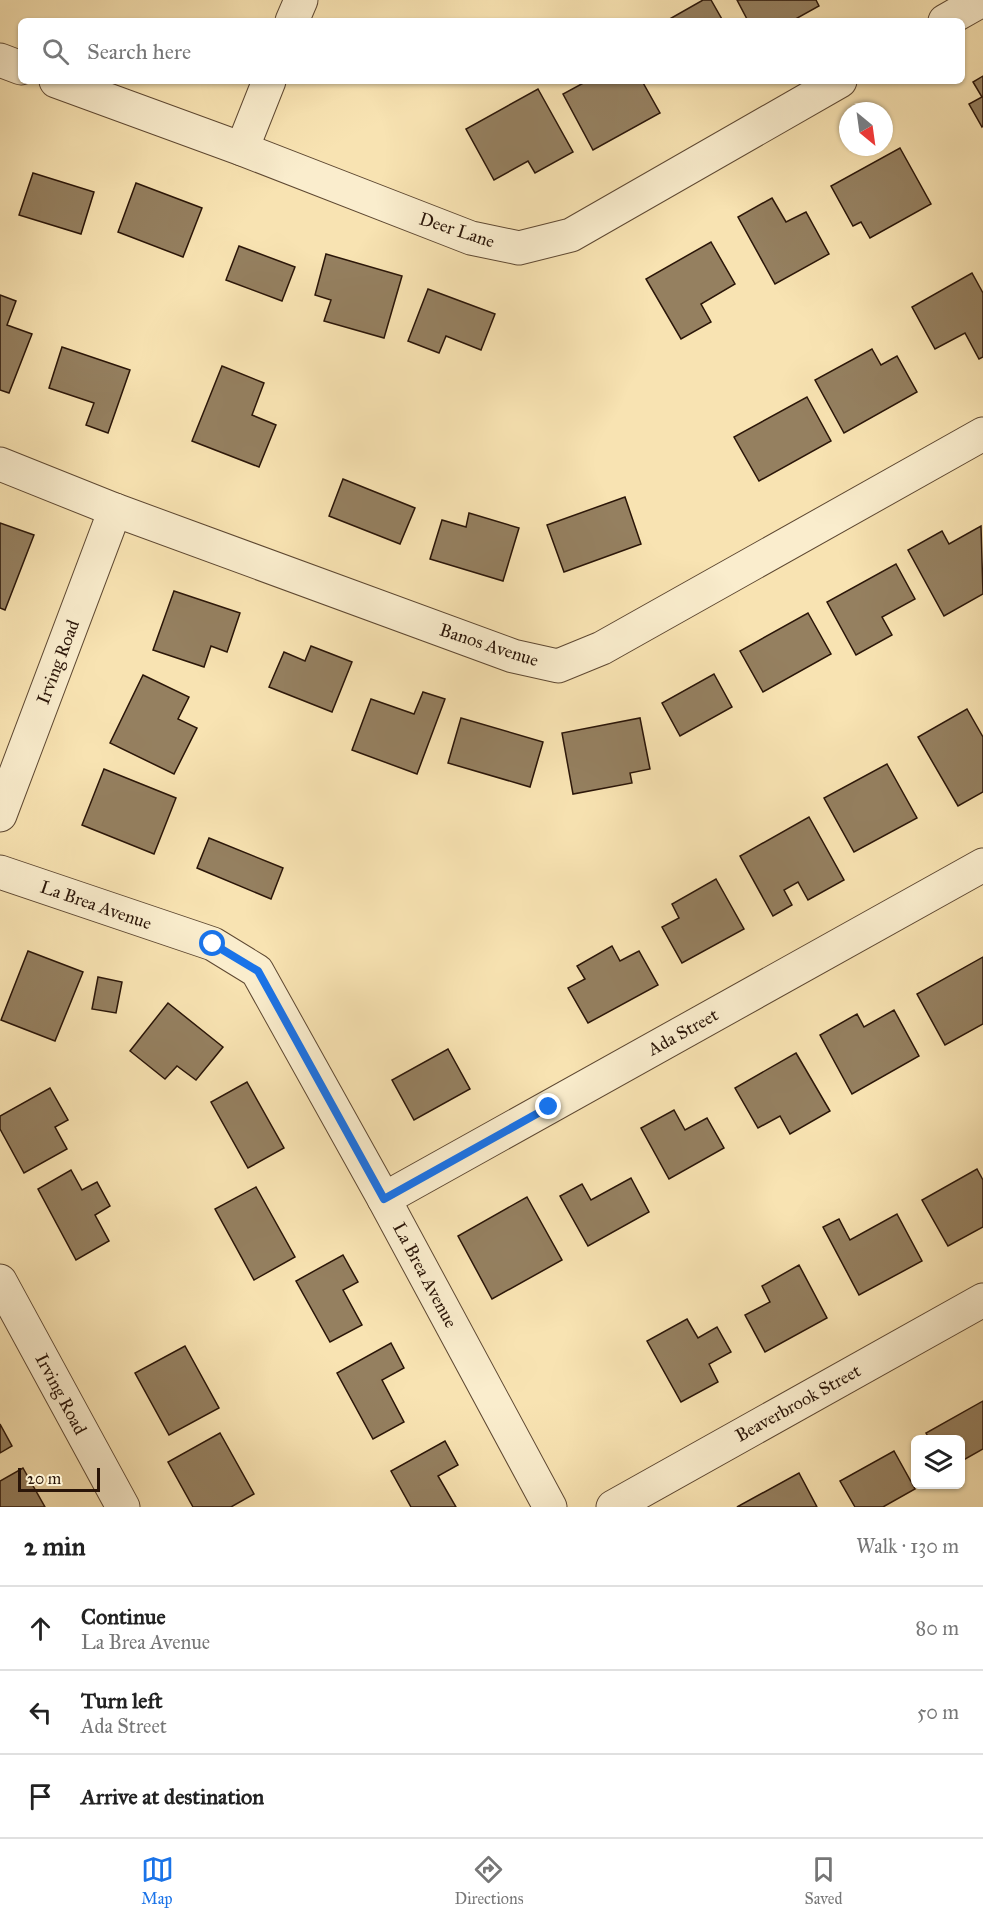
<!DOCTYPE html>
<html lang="en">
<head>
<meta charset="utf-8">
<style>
	body { margin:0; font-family:"IM FELL Great Primer",serif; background:#f6f6f6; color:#222 }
	.controls { position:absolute; right:18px; bottom:18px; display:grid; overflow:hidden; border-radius:9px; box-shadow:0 2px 4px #0004 }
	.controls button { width:54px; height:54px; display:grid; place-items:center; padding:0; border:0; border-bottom:2px solid #e0e0e0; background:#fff; color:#222; font:30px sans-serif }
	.compass { position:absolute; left:839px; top:102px; width:54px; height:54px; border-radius:50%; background:#fff; box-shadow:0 2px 4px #0004; rotate:151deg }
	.scale { position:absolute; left:18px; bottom:15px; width:82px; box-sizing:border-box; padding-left:6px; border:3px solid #2a1508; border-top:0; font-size:16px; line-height:21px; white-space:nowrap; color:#2a1508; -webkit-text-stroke:4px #faedcd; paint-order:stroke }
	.stop { position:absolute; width:18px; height:18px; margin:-14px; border:4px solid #1a73e8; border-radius:50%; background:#fff }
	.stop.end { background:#1a73e8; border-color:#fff; box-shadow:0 2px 6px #0008 }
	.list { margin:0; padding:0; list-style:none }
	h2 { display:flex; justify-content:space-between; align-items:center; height:78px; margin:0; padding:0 24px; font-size:26px }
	h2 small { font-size:20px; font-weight:400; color:#767676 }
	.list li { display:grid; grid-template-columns:39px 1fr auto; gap:18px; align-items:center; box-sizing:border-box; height:84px; padding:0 24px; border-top:2px solid #e0e0e0 }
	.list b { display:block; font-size:22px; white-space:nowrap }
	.list p { margin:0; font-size:20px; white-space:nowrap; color:#767676 }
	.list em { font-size:20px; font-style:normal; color:#767676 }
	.icon { flex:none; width:33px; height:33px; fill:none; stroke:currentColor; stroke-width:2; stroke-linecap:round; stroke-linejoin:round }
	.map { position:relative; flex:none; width:983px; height:1507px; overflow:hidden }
	.search { position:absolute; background:#fff; box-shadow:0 2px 4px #0004; left:18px; right:18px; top:18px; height:66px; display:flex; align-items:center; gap:15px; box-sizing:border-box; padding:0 21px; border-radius:9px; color:#767676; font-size:22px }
	.sheet { height:330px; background:#fff }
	nav { display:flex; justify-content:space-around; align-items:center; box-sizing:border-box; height:84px; border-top:2px solid #e0e0e0; background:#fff; font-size:16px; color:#767676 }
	nav a { display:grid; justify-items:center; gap:3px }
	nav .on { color:#1a73e8 }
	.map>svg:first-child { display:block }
	.building { fill:#958060; stroke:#2a1508; stroke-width:1.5 }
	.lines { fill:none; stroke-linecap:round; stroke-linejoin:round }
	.minor-casing { stroke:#5e4832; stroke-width:35 }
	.minor { stroke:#faedcd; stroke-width:33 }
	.route { stroke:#1a73e8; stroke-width:8 }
	.labels { text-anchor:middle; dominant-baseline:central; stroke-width:5; stroke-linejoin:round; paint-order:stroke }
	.street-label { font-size:18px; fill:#2a1508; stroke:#faedcd }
</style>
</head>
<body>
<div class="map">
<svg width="983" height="1507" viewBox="0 0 983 1507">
	<rect width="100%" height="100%" fill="#f8e3b2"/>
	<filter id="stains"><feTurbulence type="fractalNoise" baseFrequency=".00333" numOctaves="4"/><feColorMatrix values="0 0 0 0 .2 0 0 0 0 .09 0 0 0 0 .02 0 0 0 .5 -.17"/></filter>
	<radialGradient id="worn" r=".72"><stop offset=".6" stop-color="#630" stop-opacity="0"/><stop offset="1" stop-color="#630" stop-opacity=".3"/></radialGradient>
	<g class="building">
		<path d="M703,0H711L723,21H666Z"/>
		<path d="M737,0H816L819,6L792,21H748Z"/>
		<path d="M983,76V126L982,127L969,104L982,97L973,82Z"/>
		<path d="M587,81H642L660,113L593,150L563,94Z"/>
		<path d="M538,89L573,152L535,173L528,161L494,180L466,129Z"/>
		<path d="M900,148L931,204L870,238L861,222L853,226L831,186Z"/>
		<path d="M33,173L94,192L81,234L19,215Z"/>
		<path d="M136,183L202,208L183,257L118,232Z"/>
		<path d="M772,198L786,222L806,212L829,254L775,284L738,217Z"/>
		<path d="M711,242L735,284L701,304L711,322L681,339L646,279Z"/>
		<path d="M239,246L295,267L282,301L226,280Z"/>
		<path d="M326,254L402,276L384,338L324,321L331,300L315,295Z"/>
		<path d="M972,273L983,293V357L979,359L965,333L935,349L912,307Z"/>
		<path d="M428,289L495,314L481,350L446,336L439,353L408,341Z"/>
		<path d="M0,295L16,301L7,325L32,334L9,393L0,390Z"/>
		<path d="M62,347L130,370L108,433L86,425L94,403L49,388Z"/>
		<path d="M872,349L881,365L897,356L917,392L844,433L815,380Z"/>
		<path d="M222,366L264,383L252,415L276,425L259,467L192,441Z"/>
		<path d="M807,397L831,441L759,481L734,437Z"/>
		<path d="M343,479L415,508L400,544L329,516Z"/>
		<path d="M625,497L641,544L564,572L547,525Z"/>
		<path d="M469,513L519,528L503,581L430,559L442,520L466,527Z"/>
		<path d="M0,523L34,535L5,610L0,608Z"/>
		<path d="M981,526L983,594L944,616L908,550L942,531L949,544Z"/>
		<path d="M896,564L915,599L882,617L892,635L856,655L827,602Z"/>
		<path d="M174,591L240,613L227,652L211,646L204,667L153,650Z"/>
		<path d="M808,613L831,654L763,692L740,651Z"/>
		<path d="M311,646L352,662L332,712L269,687L284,652L305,661Z"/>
		<path d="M714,674L732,707L680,736L662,703Z"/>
		<path d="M143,675L189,697L178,719L197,728L174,774L110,743Z"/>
		<path d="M423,692L445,699L417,774L352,750L371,699L414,714Z"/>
		<path d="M967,709L983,737V792L958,806L918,737Z"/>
		<path d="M461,718L543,742L530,787L448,763Z"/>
		<path d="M640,718L650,769L630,773L632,783L573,794L562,733Z"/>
		<path d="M887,764L917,818L854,852L824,798Z"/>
		<path d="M104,769L176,798L154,854L82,825Z"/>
		<path d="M809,817L844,880L808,900L798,882L784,890L792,905L773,916L740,856Z"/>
		<path d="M209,838L283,868L271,899L197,868Z"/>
		<path d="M716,879L744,929L682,963L662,927L679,918L672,904Z"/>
		<path d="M612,946L620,961L639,951L658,985L588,1023L568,988L585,979L577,966Z"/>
		<path d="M28,951L83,972L55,1041L1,1020Z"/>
		<path d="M983,957V1024L945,1045L917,994Z"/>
		<path d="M98,977L122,982L116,1013L92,1009Z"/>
		<path d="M168,1003L223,1047L196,1080L177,1066L165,1079L130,1051Z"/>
		<path d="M894,1010L919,1056L852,1094L820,1035L857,1014L864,1027Z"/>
		<path d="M448,1049L470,1089L414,1120L392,1080Z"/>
		<path d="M796,1053L830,1111L790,1134L780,1116L758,1128L735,1088Z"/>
		<path d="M247,1082L284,1148L248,1168L211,1102Z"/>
		<path d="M50,1088L68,1120L55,1127L67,1149L24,1173L0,1129V1116Z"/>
		<path d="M674,1110L685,1130L707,1118L724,1148L669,1179L641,1128Z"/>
		<path d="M977,1169L983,1180V1227L948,1246L922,1200Z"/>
		<path d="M71,1170L82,1190L97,1182L110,1206L95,1215L109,1241L76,1260L38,1189Z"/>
		<path d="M631,1178L649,1212L588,1246L560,1196L582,1184L591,1200Z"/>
		<path d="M256,1187L295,1257L254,1280L215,1209Z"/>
		<path d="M527,1197L562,1260L492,1299L458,1236Z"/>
		<path d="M897,1214L922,1261L859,1295L823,1227L839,1219L850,1240Z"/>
		<path d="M343,1255L358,1282L343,1290L362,1325L330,1342L296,1281Z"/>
		<path d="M799,1265L827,1318L765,1352L745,1315L770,1302L762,1286Z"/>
		<path d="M687,1319L698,1338L717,1327L731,1352L709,1364L718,1382L681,1402L647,1341Z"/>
		<path d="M391,1343L404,1368L382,1380L404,1422L373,1439L337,1373Z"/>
		<path d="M185,1346L219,1408L169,1435L135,1373Z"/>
		<path d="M983,1401V1449L960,1462V1440H930L926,1433Z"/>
		<path d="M0,1424L12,1446L0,1453Z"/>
		<path d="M220,1433L254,1494L231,1507H193L168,1462Z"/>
		<path d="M445,1441L458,1465L438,1476L456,1507H411L391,1471Z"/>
		<path d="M894,1451L915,1489L883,1507H855L840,1481Z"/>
		<path d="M23,1468L45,1507H0V1481Z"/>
		<path d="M799,1473L817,1507H737Z"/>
	</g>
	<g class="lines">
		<defs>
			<g id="minor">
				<path d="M292,21L301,0"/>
				<path d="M945,21L982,0"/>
				<path d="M0,60L21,68"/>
				<path d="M56,81L242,149L471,238L519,248L571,235L840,81"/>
				<path d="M242,149L269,81"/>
				<path d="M0,464L115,510L513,656L558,666L602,648L983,434"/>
				<path d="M0,815L115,510"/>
				<path d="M0,872L213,944L257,971L384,1199L550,1507"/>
				<path d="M384,1199L983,865"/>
				<path d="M0,1281L123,1507"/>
				<path d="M613,1507L983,1300"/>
			</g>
		</defs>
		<use href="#minor" class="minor-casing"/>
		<use href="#minor" class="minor"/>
	</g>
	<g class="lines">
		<path class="route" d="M213,944L258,971L384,1199L549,1107"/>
	</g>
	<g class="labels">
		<g class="street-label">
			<text transform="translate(457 230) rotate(18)">Deer Lane</text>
			<text transform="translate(489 645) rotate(18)">Banos Avenue</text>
			<text transform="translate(58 662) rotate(-69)">Irving Road</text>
			<text transform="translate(96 905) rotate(19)">La Brea Avenue</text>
			<text transform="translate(683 1032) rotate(-29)">Ada Street</text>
			<text transform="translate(425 1275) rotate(62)">La Brea Avenue</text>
			<text transform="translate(61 1394) rotate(62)">Irving Road</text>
			<text transform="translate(798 1403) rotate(-29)">Beaverbrook Street</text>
		</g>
	</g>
	<rect width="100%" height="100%" filter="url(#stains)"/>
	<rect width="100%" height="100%" fill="url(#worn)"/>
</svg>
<div class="controls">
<button><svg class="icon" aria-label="layers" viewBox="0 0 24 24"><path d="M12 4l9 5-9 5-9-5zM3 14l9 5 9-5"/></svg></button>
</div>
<svg class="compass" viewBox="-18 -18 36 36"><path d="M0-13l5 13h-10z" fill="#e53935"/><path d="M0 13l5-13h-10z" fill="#767676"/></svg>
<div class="scale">20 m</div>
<div class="stop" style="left:213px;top:944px"></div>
<div class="stop end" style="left:549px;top:1107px"></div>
<div class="search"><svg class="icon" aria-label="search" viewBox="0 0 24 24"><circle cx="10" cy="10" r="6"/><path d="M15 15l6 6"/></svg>Search here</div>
</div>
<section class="sheet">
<h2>2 min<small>Walk · 130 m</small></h2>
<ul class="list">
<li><svg class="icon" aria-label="ahead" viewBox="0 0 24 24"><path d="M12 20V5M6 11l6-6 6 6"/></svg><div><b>Continue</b><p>La Brea Avenue</p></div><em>80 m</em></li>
<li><svg class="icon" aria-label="left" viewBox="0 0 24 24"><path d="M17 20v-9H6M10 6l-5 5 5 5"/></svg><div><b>Turn left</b><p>Ada Street</p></div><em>50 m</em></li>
<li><svg class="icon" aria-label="arrive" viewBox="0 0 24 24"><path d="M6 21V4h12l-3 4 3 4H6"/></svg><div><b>Arrive at destination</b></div></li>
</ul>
</section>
<nav>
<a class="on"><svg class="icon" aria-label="map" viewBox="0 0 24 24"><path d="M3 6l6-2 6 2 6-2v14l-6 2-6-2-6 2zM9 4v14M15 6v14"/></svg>Map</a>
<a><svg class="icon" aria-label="directions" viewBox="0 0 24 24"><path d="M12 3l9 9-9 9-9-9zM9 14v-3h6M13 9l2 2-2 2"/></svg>Directions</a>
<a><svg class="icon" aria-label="saved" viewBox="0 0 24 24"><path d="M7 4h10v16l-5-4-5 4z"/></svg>Saved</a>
</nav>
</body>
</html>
